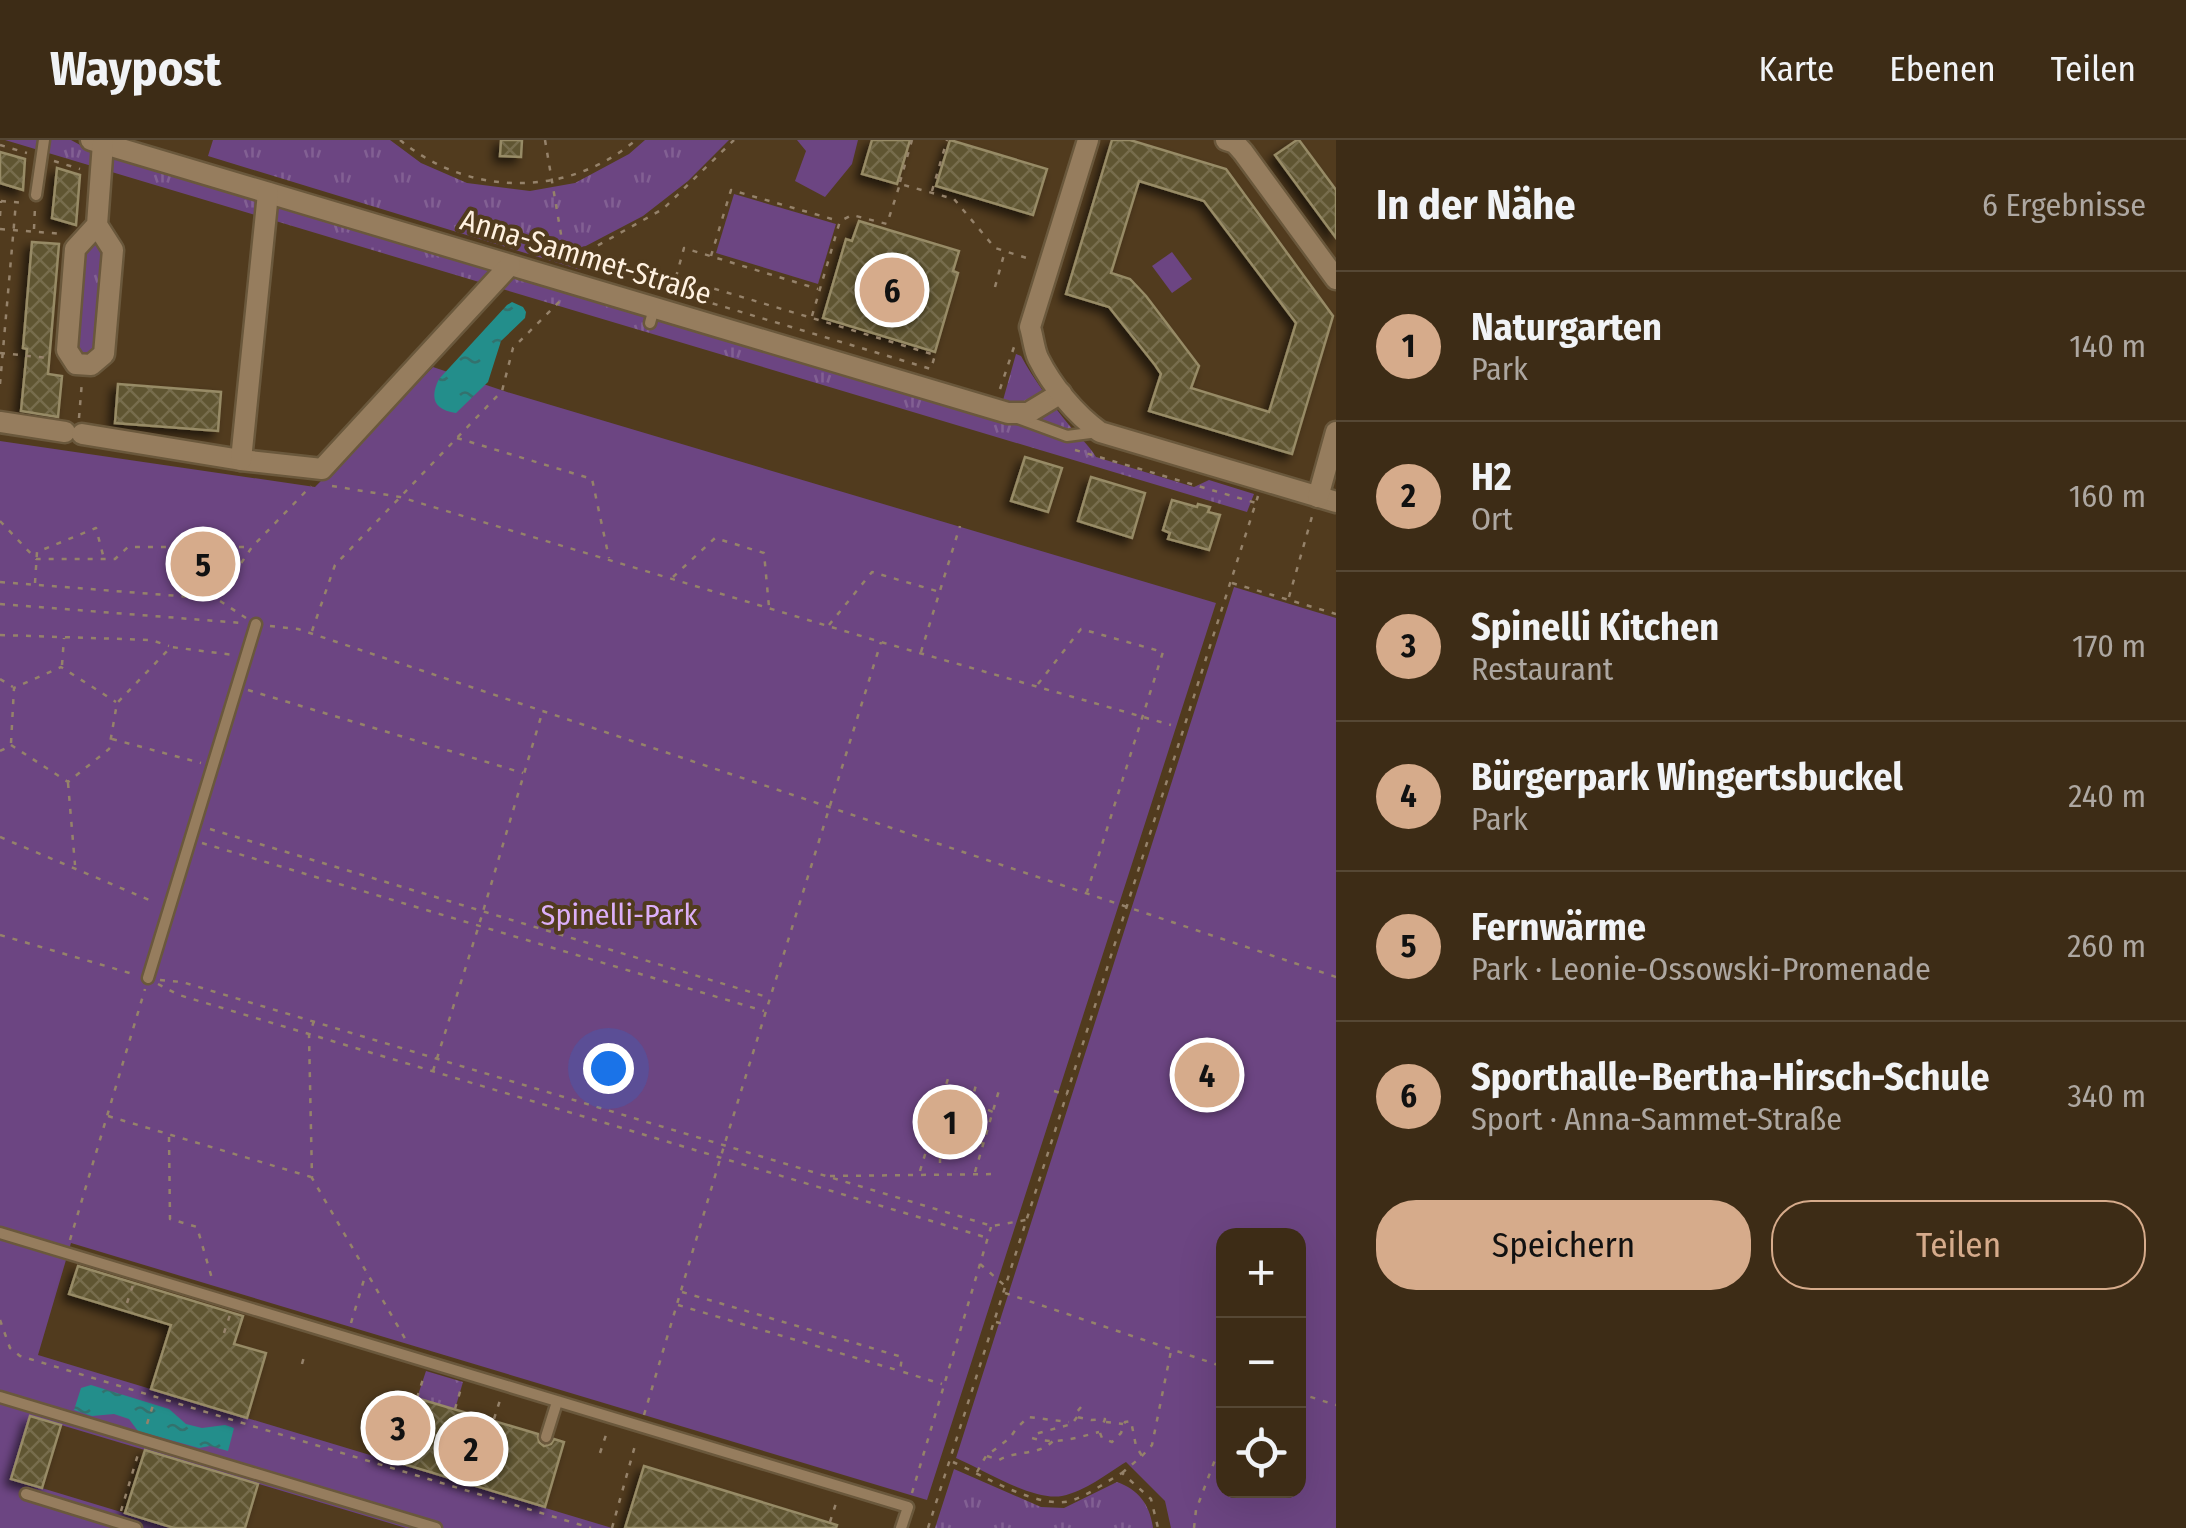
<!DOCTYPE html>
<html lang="de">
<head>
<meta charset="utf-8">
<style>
	body { margin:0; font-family:"Fira Sans Condensed",sans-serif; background:#483823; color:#f1f3f6 }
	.controls { position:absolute; right:30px; bottom:30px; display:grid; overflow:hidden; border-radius:20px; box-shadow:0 10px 40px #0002 }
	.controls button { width:90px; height:90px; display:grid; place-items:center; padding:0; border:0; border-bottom:2px solid #564835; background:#3d2c16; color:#f1f3f6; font:50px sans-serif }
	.you { position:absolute; left:608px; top:928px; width:35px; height:35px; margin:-25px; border:8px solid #fff; border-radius:50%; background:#1a73e8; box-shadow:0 0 0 15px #1a73e833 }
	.badge { display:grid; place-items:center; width:65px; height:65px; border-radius:50%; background:#d6ab8b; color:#111; font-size:32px; font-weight:700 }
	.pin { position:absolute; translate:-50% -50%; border:5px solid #fff; box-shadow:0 2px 10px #0006 }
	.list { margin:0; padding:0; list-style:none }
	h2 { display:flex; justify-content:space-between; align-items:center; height:130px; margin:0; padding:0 40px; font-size:42px }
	h2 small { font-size:32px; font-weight:400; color:#ada7a1 }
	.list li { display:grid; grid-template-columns:65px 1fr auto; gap:30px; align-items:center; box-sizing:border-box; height:150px; padding:0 40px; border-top:2px solid #564835 }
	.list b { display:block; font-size:38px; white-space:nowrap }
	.list p { margin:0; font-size:32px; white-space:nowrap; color:#ada7a1 }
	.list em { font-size:32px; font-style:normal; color:#ada7a1 }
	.actions { display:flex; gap:20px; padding:30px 40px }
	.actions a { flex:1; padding:22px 0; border:2px solid #d6ab8b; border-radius:40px; text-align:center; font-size:35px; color:#d6ab8b }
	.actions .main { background:#d6ab8b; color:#111 }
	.icon { flex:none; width:55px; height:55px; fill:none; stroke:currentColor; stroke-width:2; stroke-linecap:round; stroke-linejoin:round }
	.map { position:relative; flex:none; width:1336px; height:1388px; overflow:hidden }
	header { display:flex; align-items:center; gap:60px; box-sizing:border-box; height:140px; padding:0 50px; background:#3d2c16; border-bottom:2px solid #564835 }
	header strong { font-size:48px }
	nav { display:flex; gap:55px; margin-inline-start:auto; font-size:35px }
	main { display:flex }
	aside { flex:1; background:#3d2c16 }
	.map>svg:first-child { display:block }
	.grass { fill:url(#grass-tufts) }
	.green { fill:#6c4582; fill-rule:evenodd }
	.water { fill:url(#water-ripples) }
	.building { fill:url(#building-cross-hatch); stroke:#978b66; stroke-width:2.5; fill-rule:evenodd; filter:url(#shadow) }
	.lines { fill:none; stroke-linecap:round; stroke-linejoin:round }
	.service-casing { stroke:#6a583c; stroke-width:15 }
	.minor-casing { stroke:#6a583c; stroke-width:25 }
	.path { stroke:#95826a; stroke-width:2.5; stroke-dasharray:5 8; stroke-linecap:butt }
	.service { stroke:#967d5e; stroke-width:10 }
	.minor { stroke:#967d5e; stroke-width:20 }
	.labels { text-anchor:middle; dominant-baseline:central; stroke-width:8; stroke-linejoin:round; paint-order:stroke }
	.street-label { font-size:30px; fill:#fff1e0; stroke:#513b1e }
	.park-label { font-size:30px; fill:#dcaff8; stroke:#513b1e }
</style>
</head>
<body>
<header>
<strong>Waypost</strong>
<nav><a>Karte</a><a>Ebenen</a><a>Teilen</a></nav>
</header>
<main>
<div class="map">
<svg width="1336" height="1388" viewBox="0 0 1336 1388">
	<defs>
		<pattern id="grass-tufts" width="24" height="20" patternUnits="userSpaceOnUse" patternTransform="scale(2.5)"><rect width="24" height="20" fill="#6c4582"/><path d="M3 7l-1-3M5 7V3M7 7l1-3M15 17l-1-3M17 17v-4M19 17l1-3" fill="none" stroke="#826093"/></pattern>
		<pattern id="water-ripples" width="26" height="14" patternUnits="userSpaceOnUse" patternTransform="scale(2.5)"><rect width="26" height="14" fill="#238e8b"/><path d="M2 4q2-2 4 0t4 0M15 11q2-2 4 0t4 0" fill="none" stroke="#33726e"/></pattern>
		<pattern id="building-cross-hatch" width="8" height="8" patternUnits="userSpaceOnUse" patternTransform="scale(2.5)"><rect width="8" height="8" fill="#5f5430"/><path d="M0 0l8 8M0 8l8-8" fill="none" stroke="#776d4e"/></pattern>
		<filter id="shadow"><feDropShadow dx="-5.5" dy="5.5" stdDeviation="5" flood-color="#0009"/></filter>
	</defs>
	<rect width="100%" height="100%" fill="#513b1e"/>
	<g class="grass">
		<path d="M5,0H71L82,6L998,278L1016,214L1021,216C1034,240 1052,264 1069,285C1078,296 1088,304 1096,317L1194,347L1209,340L1254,354L1247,372Z"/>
		<path d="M213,0H390L421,23L467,43L530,51L575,43L629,14L645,0H729L688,41L643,76L582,108L581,130L208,16Z"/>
		<path d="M89,104H99L106,111L96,209L83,214L73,203L81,113Z"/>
		<path d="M426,1231L463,1242L455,1269L417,1258Z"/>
		<path d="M954,1329L1041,1367L1064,1368L1117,1342C1139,1350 1150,1365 1153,1388H935Z"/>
	</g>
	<g class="green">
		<path d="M797,0H858L852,24L825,57L795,41L806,11Z"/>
		<path d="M734,54L836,84L818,144L716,113Z"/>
		<path d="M1172,112L1192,139L1172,153L1152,126Z"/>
		<path d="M433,227L507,252L1216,463L927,1360L71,1103L38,1215L612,1388H406L31,1276L12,1339L174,1388H0V301L315,347Z"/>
		<path d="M1234,447L1336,478V1388H1171L1165,1361L1126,1322C1106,1334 1086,1351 1062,1356C1032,1361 984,1330 956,1318ZM1224,1096H1298V1350H1224Z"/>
	</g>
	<g class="water">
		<path d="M512,162L523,167L526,172L525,178L501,201L488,242L456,273C435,270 429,259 439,239L507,165Z"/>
		<path d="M91,1245L169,1269L186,1284L202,1288L225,1285L234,1288L228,1311L210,1306L199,1308L138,1291L129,1279L114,1274L92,1276L74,1270L81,1248Z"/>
	</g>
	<g class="building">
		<path d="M501,0H522L521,17L500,16Z"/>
		<path d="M872,0H910L897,44L862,34Z"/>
		<path d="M950,0L1047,29L1033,75L936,46Z"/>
		<path d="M1112,0H1130L1226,29L1333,176L1292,314L1149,271L1161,234L1155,225L1109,167L1066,154ZM1139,41L1204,61L1296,183L1269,272L1191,248L1199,226L1146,156L1130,139L1111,133Z"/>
		<path d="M1297,0H1299L1336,50V98L1275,15Z"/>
		<path d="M0,12L25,19L23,50L0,43Z"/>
		<path d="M57,28L80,35L76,85L52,78Z"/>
		<path d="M859,81L959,111L953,131L958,133L935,212L823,178L846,99L852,101Z"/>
		<path d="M32,102L59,104L48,234L62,236L58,277L21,271L27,209L23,208Z"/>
		<path d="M118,244L221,252L218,291L115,283Z"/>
		<path d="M1025,317L1062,328L1048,372L1011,361Z"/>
		<path d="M1091,337L1145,353L1132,398L1078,381Z"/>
		<path d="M1172,360L1197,367L1198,364L1210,367L1208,372L1220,375L1209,410L1168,399L1170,393L1163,390Z"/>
		<path d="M78,1126L243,1176L234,1204L266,1213L247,1278L151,1249L171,1185L69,1154Z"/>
		<path d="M396,1252L538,1294L539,1302L544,1306L551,1304L554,1299L564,1302L545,1367L377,1316Z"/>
		<path d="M30,1276L61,1285L42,1348L11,1339Z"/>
		<path d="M145,1310L258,1344L245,1388H174L125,1373Z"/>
		<path d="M644,1326L837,1385L836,1388H625Z"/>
	</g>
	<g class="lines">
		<defs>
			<g id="service">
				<path d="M36,55L44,0"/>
				<path d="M650,183L654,168"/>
				<path d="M1018,278L1067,296L1098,292"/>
				<path d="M148,838L256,484"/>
				<path d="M0,1093L908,1367L901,1388"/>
				<path d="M0,1257L436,1388"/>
				<path d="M546,1297L557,1262"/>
				<path d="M26,1354L136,1388"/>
			</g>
			<g id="minor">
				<path d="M91,0L1008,273H1028L1061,253"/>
				<path d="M1088,0L1030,187C1033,197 1034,209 1038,218C1052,246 1075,274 1100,292L1336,362"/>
				<path d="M1226,0L1235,3L1243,12L1336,139"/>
				<path d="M97,85L75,109L67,210L76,224L91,225L104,214L113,110L97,85L103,3"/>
				<path d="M0,282L65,292"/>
				<path d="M82,294L241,320L322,329L510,125"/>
				<path d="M241,320L268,53"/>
				<path d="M1318,357L1336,292"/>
			</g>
		</defs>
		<use href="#service" class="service-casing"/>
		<use href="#minor" class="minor-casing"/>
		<g class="path">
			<path d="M400,0C469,57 567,58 636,0"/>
			<path d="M545,0L564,112"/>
			<path d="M0,5L27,13"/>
			<path d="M54,21L80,29"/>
			<path d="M900,42L912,0"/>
			<path d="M932,51L947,0"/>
			<path d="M1,61L25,63"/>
			<path d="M0,76L1,61"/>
			<path d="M0,89L63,94"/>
			<path d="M34,89L35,67"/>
			<path d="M586,112V126"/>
			<path d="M711,116L731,50L839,81"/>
			<path d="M548,117L586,112L663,69L734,0"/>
			<path d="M652,130L935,215L931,229L648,144Z"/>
			<path d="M676,137L684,108L818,149"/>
			<path d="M995,147L1005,111"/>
			<path d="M812,176L840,81L852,75L887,84L900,44L954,59L995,108L1033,120"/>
			<path d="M0,213L49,218"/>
			<path d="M0,244L16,62"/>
			<path d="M1000,249L1015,204"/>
			<path d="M79,278L82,241"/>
			<path d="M457,298L592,339L609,418"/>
			<path d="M1075,310L1256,363"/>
			<path d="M332,346L400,357L881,502L1171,585"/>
			<path d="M0,381L36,419H115L128,407H252"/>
			<path d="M673,437L715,398L764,413L769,467"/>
			<path d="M0,442L217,459"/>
			<path d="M35,443L37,412L96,388L104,419"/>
			<path d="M1232,443L1336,474"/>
			<path d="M1289,457L1313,373"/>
			<path d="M0,464L242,483"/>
			<path d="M246,478L217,459L252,407L311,346"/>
			<path d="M829,485L872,432L940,452"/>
			<path d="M270,486L298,489L1336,837"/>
			<path d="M312,491L335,425L502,251L513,208L560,161"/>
			<path d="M0,495L151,500L169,506"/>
			<path d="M921,512L960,386"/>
			<path d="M62,525L64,498"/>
			<path d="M0,539L13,547"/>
			<path d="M1038,544L1081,489L1163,512L1087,752"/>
			<path d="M248,550L523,633"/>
			<path d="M112,599L201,623"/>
			<path d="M11,603L14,548L61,527L116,562"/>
			<path d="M11,605L68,642L109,609L117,563L171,507L234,515"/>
			<path d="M0,611L10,606"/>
			<path d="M68,643L75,725"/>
			<path d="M210,689L767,857"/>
			<path d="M0,697L154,762"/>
			<path d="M202,703L764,871"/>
			<path d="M0,795L133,834"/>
			<path d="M160,840L182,842L992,1086L1026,1080"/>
			<path d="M158,844L179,855L988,1098"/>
			<path d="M314,881L309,895L312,1038L407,1202"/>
			<path d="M433,931L479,785L543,570"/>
			<path d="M1054,951L1067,955"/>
			<path d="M971,964L977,941"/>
			<path d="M976,965L993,972"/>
			<path d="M940,974L957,985L958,1003"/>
			<path d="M108,976L311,1037"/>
			<path d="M169,997L170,1079L197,1087L213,1142"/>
			<path d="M931,1003H961"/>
			<path d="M965,1003H983"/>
			<path d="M940,1005V1031"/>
			<path d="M920,1031L950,932"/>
			<path d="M975,1032L1000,947"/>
			<path d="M830,1036L999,1034"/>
			<path d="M70,1100L145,849"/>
			<path d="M980,1124L1004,1145"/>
			<path d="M682,1152L902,1217L900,1231L942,1244"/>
			<path d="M1005,1153L1224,1227"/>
			<path d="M127,1163L133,1145"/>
			<path d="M678,1165L900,1231"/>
			<path d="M0,1180L10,1208L20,1216L591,1388"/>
			<path d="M996,1182L1008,1185"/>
			<path d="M351,1183L366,1133"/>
			<path d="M224,1193L230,1175"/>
			<path d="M302,1224L304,1217"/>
			<path d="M1298,1253L1336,1265"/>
			<path d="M417,1258L424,1236"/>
			<path d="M1081,1267L1076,1273L1077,1277L1091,1280L1105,1279L1101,1289"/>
			<path d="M455,1269L462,1245"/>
			<path d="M644,1275L724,1006L881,502"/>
			<path d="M1077,1277L1072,1284L1035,1294L1032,1298C1055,1305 1076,1298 1099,1292"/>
			<path d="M494,1279L501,1257"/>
			<path d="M1106,1282L1123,1284"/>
			<path d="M147,1284L155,1259"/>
			<path d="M1100,1293L1102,1298L1112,1302L1121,1293L1125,1282L1131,1281L1136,1306L1142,1316"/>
			<path d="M600,1313L608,1289"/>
			<path d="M987,1316L999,1320C1017,1310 1038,1316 1053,1301"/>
			<path d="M953,1322C982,1335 1043,1372 1073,1360C1090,1354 1106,1342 1122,1333L1151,1359L1158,1388"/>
			<path d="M977,1332L986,1316L1010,1298L1016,1289L1028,1277L1069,1282"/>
			<path d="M1122,1333L1142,1316L1152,1305L1171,1211"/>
			<path d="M912,1353L991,1087"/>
			<path d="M121,1371L139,1311"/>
			<path d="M830,1382L837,1360"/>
			<path d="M612,1388L636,1302"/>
			<path d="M928,1388L1258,356"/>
			<path d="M1194,1388L1196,1370L1224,1296"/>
		</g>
		<use href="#service" class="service"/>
		<use href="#minor" class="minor"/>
	</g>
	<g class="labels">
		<g class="street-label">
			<text transform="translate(586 117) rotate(17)">Anna-Sammet-Straße</text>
		</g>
		<g class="park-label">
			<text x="619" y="775">Spinelli-Park</text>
		</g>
	</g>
</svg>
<div class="controls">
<button>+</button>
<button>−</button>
<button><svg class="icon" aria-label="locate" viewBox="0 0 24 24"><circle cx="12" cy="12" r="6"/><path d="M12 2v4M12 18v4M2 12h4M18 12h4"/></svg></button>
</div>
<div class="you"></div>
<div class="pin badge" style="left:950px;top:982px">1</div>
<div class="pin badge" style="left:471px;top:1309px">2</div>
<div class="pin badge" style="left:398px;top:1288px">3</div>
<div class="pin badge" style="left:1207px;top:935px">4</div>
<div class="pin badge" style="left:203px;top:424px">5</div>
<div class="pin badge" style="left:892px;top:150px">6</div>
</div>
<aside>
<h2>In der Nähe<small>6 Ergebnisse</small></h2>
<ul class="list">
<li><span class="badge">1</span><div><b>Naturgarten</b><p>Park</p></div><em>140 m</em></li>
<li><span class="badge">2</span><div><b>H2</b><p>Ort</p></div><em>160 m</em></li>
<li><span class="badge">3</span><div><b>Spinelli Kitchen</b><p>Restaurant</p></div><em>170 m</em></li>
<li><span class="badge">4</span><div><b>Bürgerpark Wingertsbuckel</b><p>Park</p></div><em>240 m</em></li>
<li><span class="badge">5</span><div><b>Fernwärme</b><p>Park · Leonie-Ossowski-Promenade</p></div><em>260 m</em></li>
<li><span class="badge">6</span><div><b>Sporthalle-Bertha-Hirsch-Schule</b><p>Sport · Anna-Sammet-Straße</p></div><em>340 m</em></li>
</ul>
<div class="actions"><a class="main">Speichern</a><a>Teilen</a></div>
</aside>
</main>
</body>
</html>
